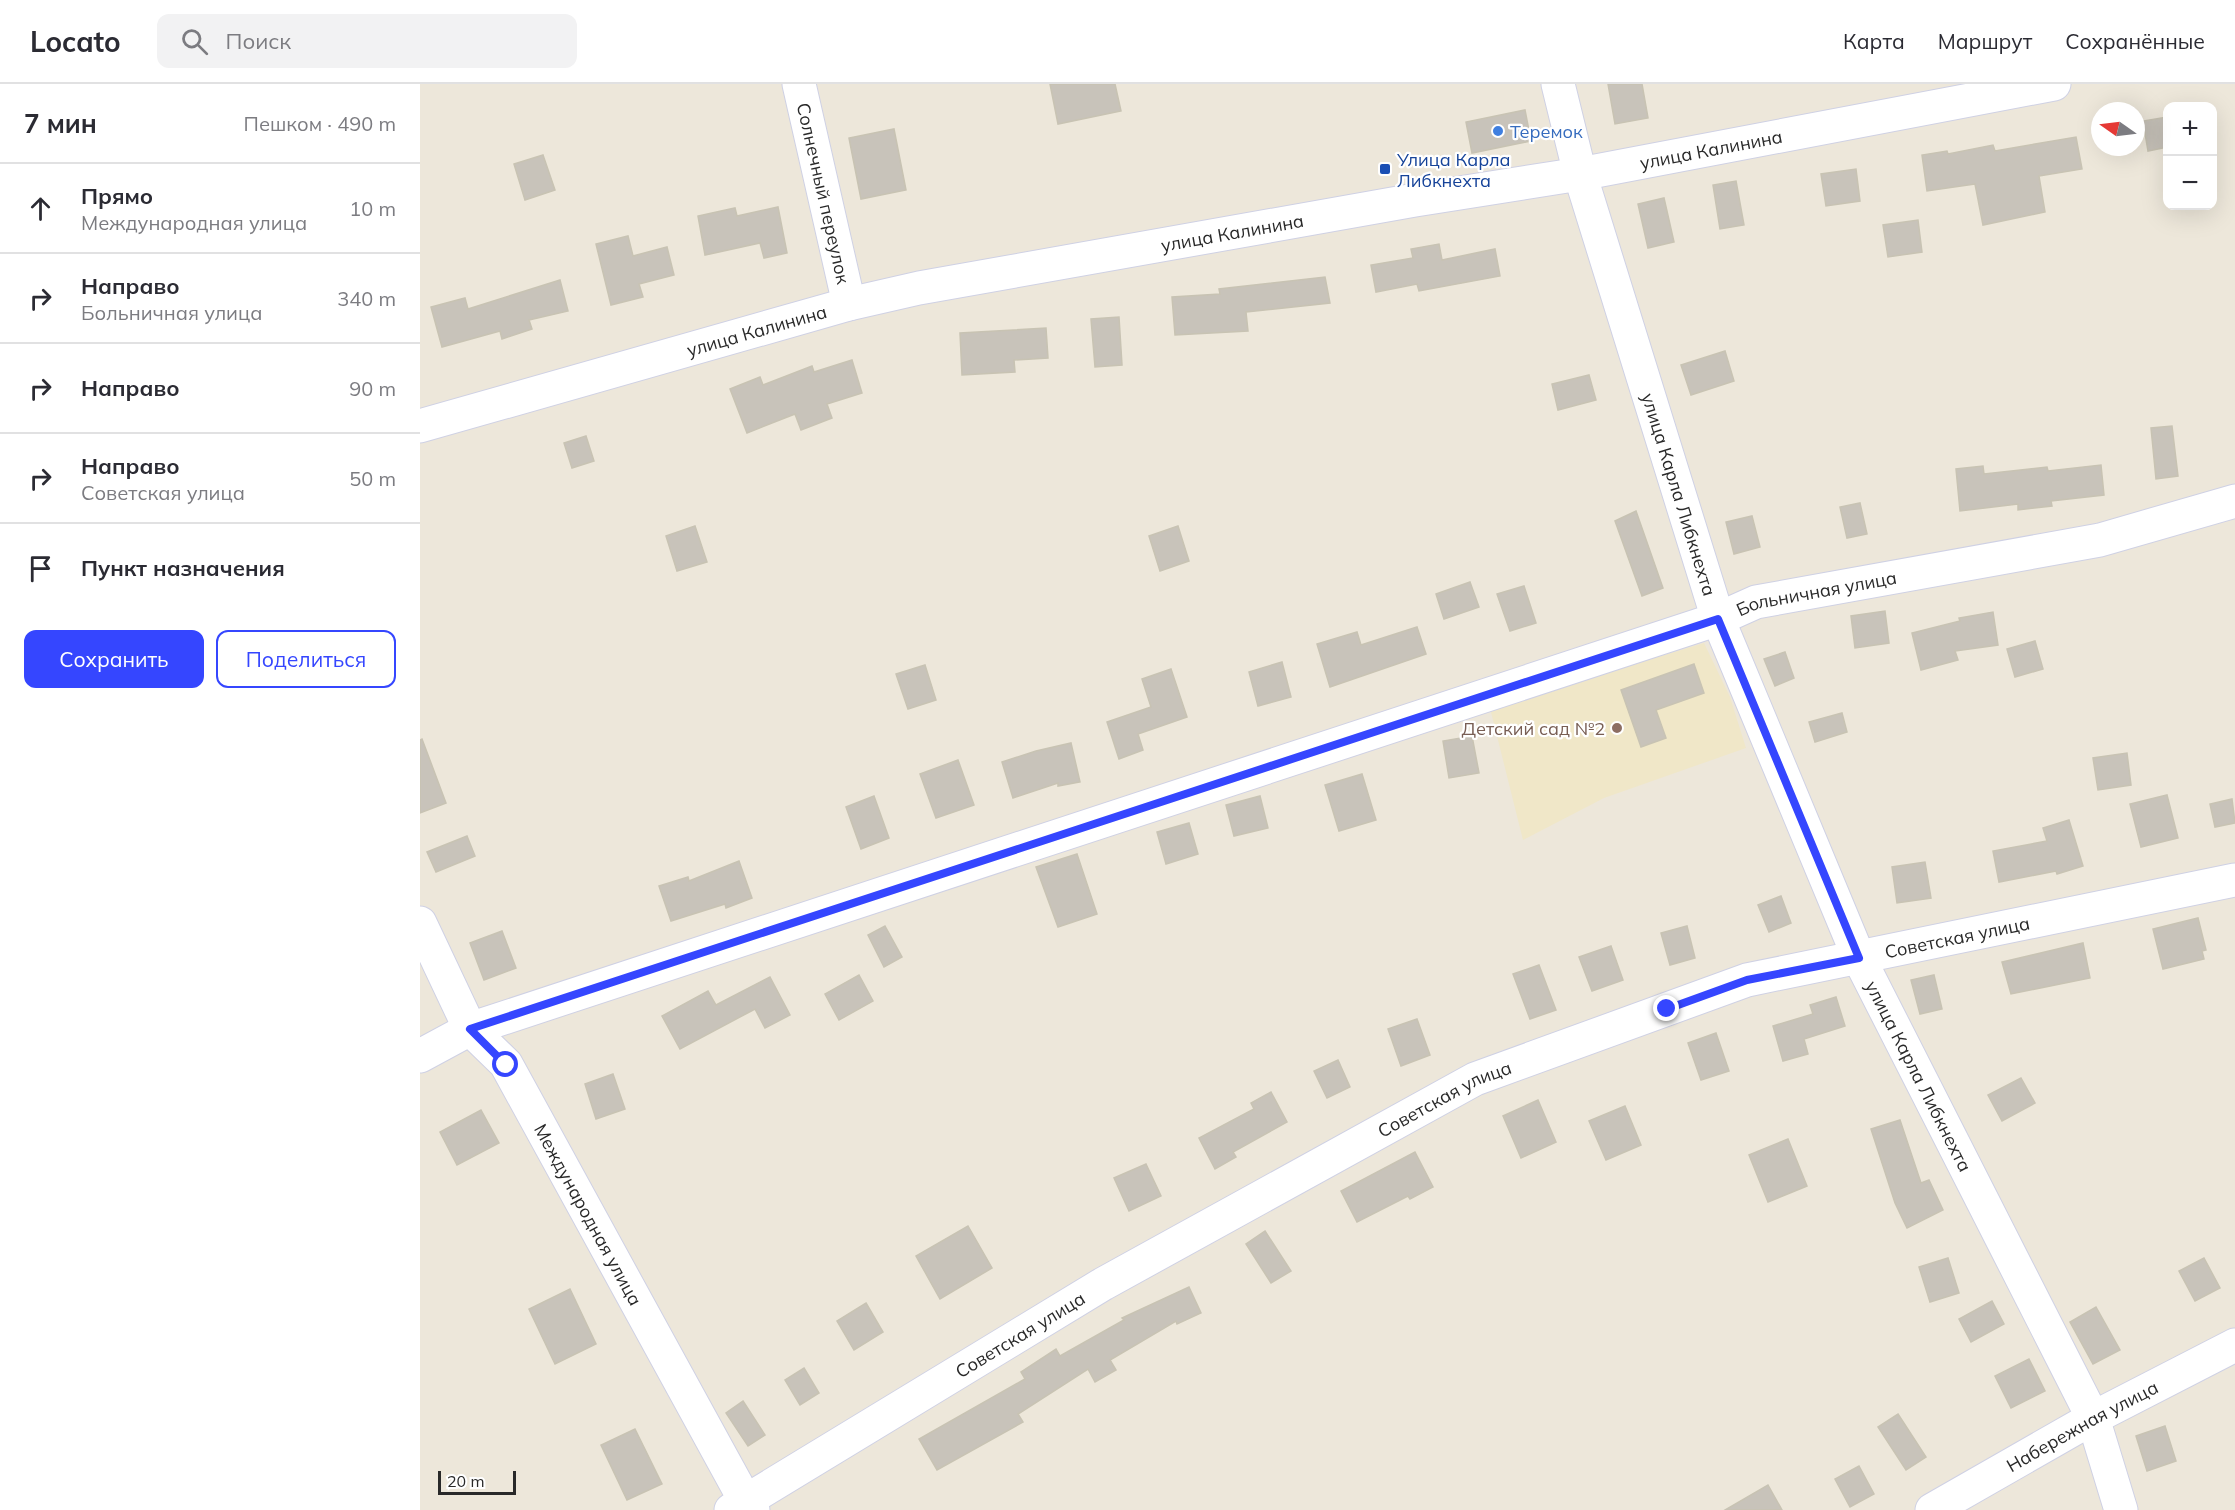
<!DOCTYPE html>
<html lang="ru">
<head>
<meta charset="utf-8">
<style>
	body { margin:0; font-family:Mulish,sans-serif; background:#f2f2f3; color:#2b2b33 }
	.controls { position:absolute; right:18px; top:18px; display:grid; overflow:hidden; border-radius:12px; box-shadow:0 6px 24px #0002 }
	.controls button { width:54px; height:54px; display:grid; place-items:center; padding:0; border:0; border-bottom:2px solid #e1e1e2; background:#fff; color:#2b2b33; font:30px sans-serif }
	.compass { position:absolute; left:1671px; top:18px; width:54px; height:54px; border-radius:50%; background:#fff; box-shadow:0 6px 24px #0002; rotate:284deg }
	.scale { position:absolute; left:18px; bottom:15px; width:78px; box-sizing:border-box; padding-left:6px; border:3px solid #292929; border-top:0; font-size:16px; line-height:21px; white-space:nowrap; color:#292929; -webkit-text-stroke:4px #fff; paint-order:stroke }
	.stop { position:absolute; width:18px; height:18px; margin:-14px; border:4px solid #3546ff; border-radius:50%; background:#fff }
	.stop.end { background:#3546ff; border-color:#fff; box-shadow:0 2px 6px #0008 }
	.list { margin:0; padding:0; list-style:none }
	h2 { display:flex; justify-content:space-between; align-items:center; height:78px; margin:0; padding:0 24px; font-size:26px }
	h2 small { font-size:20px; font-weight:400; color:#7c7c81 }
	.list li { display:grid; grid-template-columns:39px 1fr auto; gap:18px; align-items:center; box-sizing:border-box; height:90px; padding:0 24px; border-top:2px solid #e1e1e2 }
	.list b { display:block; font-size:22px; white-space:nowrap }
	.list p { margin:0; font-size:20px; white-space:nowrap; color:#7c7c81 }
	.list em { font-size:20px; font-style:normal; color:#7c7c81 }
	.actions { display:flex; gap:12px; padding:18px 24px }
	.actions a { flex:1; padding:14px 0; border:2px solid #3546ff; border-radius:12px; text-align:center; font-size:21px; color:#3546ff }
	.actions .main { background:#3546ff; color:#fff }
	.icon { flex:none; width:33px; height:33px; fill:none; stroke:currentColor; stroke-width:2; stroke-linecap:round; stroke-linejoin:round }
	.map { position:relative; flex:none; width:1815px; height:1426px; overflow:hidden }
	header { display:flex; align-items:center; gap:36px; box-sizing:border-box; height:84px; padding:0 30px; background:#fff; border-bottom:2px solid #e1e1e2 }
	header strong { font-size:28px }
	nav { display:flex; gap:33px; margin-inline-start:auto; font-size:21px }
	.search { width:420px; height:54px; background:#f2f2f3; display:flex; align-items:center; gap:15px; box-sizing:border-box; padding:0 21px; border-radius:12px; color:#7c7c81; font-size:22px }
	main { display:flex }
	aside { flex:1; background:#fff }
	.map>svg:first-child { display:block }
	.education { fill:#f0e7c8 }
	.building { fill:#c8c3ba; stroke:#c8c3b3; stroke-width:1.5 }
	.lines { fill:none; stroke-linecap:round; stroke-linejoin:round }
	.minor-casing { stroke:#cfd1e4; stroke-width:35 }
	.minor { stroke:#fff; stroke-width:33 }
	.route { stroke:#3546ff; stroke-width:8 }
	.shop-dot { fill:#3f7fe0; stroke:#fff; stroke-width:2 }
	.transit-dot { fill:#1a4fb4; stroke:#fff; stroke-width:2 }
	.education-dot { fill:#8d6e63; stroke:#fff; stroke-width:2 }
	.labels { text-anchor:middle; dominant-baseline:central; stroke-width:4.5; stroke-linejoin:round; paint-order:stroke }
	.shop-label { font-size:18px; fill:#366cbe; stroke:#fff; text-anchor:start }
	.street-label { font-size:18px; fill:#292929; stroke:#fff }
	.transit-label { font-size:18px; fill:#164399; stroke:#fff; text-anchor:start }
	.education-label { font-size:18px; fill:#785e54; stroke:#fff; text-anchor:end }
</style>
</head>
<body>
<header>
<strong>Locato</strong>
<div class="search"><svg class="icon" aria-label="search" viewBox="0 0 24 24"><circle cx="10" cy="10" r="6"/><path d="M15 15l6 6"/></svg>Поиск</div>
<nav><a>Карта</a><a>Маршрут</a><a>Сохранённые</a></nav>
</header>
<main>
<aside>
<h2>7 мин<small>Пешком · 490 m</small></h2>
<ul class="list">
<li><svg class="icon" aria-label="ahead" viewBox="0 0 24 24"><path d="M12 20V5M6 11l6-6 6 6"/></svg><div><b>Прямо</b><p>Международная улица</p></div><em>10 m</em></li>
<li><svg class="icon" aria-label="right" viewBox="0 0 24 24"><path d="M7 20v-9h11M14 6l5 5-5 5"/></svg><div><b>Направо</b><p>Больничная улица</p></div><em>340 m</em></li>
<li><svg class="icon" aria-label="right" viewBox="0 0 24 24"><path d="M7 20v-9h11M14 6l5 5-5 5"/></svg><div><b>Направо</b></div><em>90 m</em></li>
<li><svg class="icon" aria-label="right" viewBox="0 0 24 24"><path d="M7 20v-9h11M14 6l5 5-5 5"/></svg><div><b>Направо</b><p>Советская улица</p></div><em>50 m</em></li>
<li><svg class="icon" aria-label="arrive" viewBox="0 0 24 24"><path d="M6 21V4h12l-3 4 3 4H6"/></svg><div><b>Пункт назначения</b></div></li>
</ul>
<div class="actions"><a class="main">Сохранить</a><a>Поделиться</a></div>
</aside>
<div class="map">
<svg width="1815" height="1426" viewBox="0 0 1815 1426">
	<rect width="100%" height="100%" fill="#ede7da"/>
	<path class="education" d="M1284,559L1310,613L1326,664L1184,714L1103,756L1070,624Z"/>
	<g class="building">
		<path d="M630,0H695L701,27L638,40Z"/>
		<path d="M1188,0H1222L1228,34L1195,40Z"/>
		<path d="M1105,26L1111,57L1052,69L1046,38Z"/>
		<path d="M1748,33V63L1728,67L1723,37Z"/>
		<path d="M474,45L486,106L441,115L429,54Z"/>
		<path d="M1656,53L1662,85L1619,92L1625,128L1563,141L1555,100L1507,107L1502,71L1527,67L1528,70L1573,61L1575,67Z"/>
		<path d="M123,71L135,106L105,116L94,80Z"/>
		<path d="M1436,85L1440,117L1406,122L1401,90Z"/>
		<path d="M1316,97L1324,141L1300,145L1293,101Z"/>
		<path d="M1244,114L1254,158L1228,164L1218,120Z"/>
		<path d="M358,123L367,169L344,174L340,159L285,171L278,132L315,124L317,132Z"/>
		<path d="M1498,136L1502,168L1468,173L1463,141Z"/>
		<path d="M208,152L213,172L247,163L254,191L219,200L223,213L191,221L176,160Z"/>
		<path d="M1019,160L1022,176L1075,165L1080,192L999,207L997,200L956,208L951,181L993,174L991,165Z"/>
		<path d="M905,193L910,219L826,228L828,247L755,251L752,213L800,210L799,205Z"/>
		<path d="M140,196L148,227L109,236L112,245L82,255L80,247L22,263L11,223L45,214L48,225Z"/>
		<path d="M699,233L702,281L675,283L671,235Z"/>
		<path d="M626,244L628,274L594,276L595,288L542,291L540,249Z"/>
		<path d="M1305,267L1314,297L1271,311L1261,281Z"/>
		<path d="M432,276L442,309L407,320L412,334L381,346L375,330L327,349L310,305L340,293L343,301L392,282L394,288Z"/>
		<path d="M1169,291L1176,316L1138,326L1132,300Z"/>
		<path d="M1752,342L1758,392L1736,395L1731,344Z"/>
		<path d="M166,352L174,377L152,384L144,359Z"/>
		<path d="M1681,381L1684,411L1631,417L1632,422L1598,426V420L1540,427L1536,385L1563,382L1564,390L1627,383L1628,387Z"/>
		<path d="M1440,419L1447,450L1427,454L1420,423Z"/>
		<path d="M1216,427L1243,504L1222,512L1195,437Z"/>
		<path d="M1332,432L1340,463L1314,470L1306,438Z"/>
		<path d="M275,442L287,478L257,487L246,452Z"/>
		<path d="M758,442L769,477L740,487L729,452Z"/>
		<path d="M1050,498L1059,523L1024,535L1016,510Z"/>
		<path d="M1104,502L1116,539L1090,547L1077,510Z"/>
		<path d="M1465,527L1469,559L1435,564L1431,532Z"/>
		<path d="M1573,528L1578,561L1535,567L1538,576L1501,586L1492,549L1540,537L1539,534Z"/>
		<path d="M997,543L1006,570L910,603L897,560L937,548L941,561Z"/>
		<path d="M1615,557L1623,585L1595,593L1587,565Z"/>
		<path d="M1365,568L1374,594L1355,602L1344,575Z"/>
		<path d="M862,578L871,613L838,622L829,588Z"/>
		<path d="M1274,580L1284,609L1236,626L1246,654L1221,663L1201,606Z"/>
		<path d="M505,581L516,616L488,625L476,590Z"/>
		<path d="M751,585L767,633L718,650L723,666L699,675L687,638L731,623L722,595Z"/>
		<path d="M1422,629L1427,648L1395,658L1389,638Z"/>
		<path d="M1052,652L1059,689L1029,694L1023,657Z"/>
		<path d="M2,655L26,719L0,729V656Z"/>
		<path d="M651,659L660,698L638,702V699L593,714L582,678L616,667Z"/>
		<path d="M1707,669L1711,701L1678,706L1673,674Z"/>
		<path d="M538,676L554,721L516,734L500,690Z"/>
		<path d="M942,690L956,736L919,747L905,701Z"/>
		<path d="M1747,711L1758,754L1721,763L1710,720Z"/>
		<path d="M454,712L469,754L441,765L426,723Z"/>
		<path d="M840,712L848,744L814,752L806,721Z"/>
		<path d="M1812,715L1815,739L1795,743L1790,720Z"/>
		<path d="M1649,736L1663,782L1637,790L1636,787L1579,798L1573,767L1627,757L1623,744Z"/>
		<path d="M769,739L778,770L746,780L737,748Z"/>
		<path d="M47,752L55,772L16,788L7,768Z"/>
		<path d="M657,770L677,830L638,843L616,783Z"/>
		<path d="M319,777L332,814L306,824L305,820L251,837L239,802L268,793L269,797Z"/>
		<path d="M1505,778L1511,814L1477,819L1472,783Z"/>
		<path d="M1361,812L1371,839L1349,848L1338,821Z"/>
		<path d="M1778,834L1786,866L1782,867L1784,875L1743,885L1733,845Z"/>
		<path d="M465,842L482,873L464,883L448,851Z"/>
		<path d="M1267,842L1275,874L1250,881L1241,849Z"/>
		<path d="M82,847L96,884L64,896L50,859Z"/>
		<path d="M1663,859L1670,894L1591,910L1582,878Z"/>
		<path d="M1191,862L1203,896L1172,907L1159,873Z"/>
		<path d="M1119,881L1136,926L1110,935L1093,890Z"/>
		<path d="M439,891L453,917L419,936L405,910Z"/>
		<path d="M1514,891L1522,925L1500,930L1491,896Z"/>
		<path d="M350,893L370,931L345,944L335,925L260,965L242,932L288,907L296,921Z"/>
		<path d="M1416,913L1425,942L1384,955L1388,970L1363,977L1353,942L1393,930L1390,921Z"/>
		<path d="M997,935L1010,971L981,982L968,945Z"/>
		<path d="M1296,949L1309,987L1281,996L1268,959Z"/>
		<path d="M918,976L930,1003L907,1014L894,987Z"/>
		<path d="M193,990L205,1025L176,1035L165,1000Z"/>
		<path d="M1601,994L1615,1019L1582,1037L1568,1011Z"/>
		<path d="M851,1008L867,1038L813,1068L816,1073L795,1085L779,1054L834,1025L831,1019Z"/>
		<path d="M1118,1016L1136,1058L1101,1074L1083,1032Z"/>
		<path d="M1205,1022L1221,1061L1186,1076L1169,1037Z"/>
		<path d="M61,1026L79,1059L37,1081L20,1048Z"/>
		<path d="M1480,1036L1501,1099L1509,1096L1523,1126L1487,1144L1475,1119L1451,1045Z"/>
		<path d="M1368,1055L1387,1102L1348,1118L1329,1071Z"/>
		<path d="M995,1068L1013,1103L990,1115L988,1112L937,1138L921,1107Z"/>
		<path d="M726,1080L741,1112L709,1127L694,1094Z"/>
		<path d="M548,1142L572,1184L520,1215L496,1172Z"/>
		<path d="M845,1147L871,1187L851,1199L826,1160Z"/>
		<path d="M1528,1174L1539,1209L1510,1218L1499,1183Z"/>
		<path d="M1784,1174L1800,1204L1775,1217L1759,1187Z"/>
		<path d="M769,1203L781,1229L757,1240L756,1237L690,1276L696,1286L675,1298L668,1285L598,1330L603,1338L517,1386L499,1355L605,1295L601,1288L636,1265L640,1272L704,1236L702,1234Z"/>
		<path d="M150,1205L176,1260L135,1280L109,1225Z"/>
		<path d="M1572,1217L1584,1240L1551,1258L1539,1235Z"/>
		<path d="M446,1219L463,1248L434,1266L417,1237Z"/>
		<path d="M1676,1223L1700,1266L1673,1280L1650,1238Z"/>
		<path d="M1609,1275L1625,1307L1591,1324L1575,1292Z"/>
		<path d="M384,1284L399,1309L380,1321L365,1296Z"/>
		<path d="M323,1317L345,1351L328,1362L306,1329Z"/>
		<path d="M1478,1330L1506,1373L1486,1386L1458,1343Z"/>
		<path d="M1745,1342L1756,1377L1727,1387L1716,1352Z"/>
		<path d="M215,1345L242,1400L207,1416L181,1361Z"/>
		<path d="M1439,1382L1454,1410L1430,1423L1415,1395Z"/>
		<path d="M1348,1401L1362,1426H1305Z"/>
	</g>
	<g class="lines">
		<defs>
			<g id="minor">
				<path id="s1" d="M379,0L429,220"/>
				<path id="s2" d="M1138,0L1160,90L1298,535L1439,874L1673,1334L1701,1426"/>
				<path id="s3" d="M0,342L429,220L499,204L995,116L1160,90L1634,0"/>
				<path id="s4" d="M0,839L50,945L86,980L326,1418L333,1426"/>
				<path id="s5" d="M0,972L50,945L1298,535L1336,518L1680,456L1815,417"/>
				<path id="s6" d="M311,1426L683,1200L1055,995L1327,896L1815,796"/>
				<path id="s7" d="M1512,1426L1673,1334L1815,1261"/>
			</g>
		</defs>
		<use href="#minor" class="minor-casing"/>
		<use href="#minor" class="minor"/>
	</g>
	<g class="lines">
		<path class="route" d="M86,981L50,945L1298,535L1439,874L1327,896L1247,925"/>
	</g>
	<circle class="shop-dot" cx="1078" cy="47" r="6"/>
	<rect class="transit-dot" x="959" y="79" width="12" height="12" rx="3"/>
	<circle class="education-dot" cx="1197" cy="644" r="6"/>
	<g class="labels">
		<g class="shop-label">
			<text x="1090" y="47">Теремок</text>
		</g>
		<g class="street-label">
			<text stroke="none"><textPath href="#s3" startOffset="1322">улица Калинина</textPath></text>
			<text stroke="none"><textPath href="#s1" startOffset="112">Солнечный переулок</textPath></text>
			<text stroke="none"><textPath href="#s3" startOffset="836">улица Калинина</textPath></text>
			<text stroke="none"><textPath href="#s3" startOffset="350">улица Калинина</textPath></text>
			<text stroke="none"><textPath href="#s2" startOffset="428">улица Карла Либкнехта</textPath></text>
			<text stroke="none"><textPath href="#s5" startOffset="1473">Больничная улица</textPath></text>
			<text stroke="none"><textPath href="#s6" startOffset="1364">Советская улица</textPath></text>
			<text stroke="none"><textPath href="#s2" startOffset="1058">улица Карла Либкнехта</textPath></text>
			<text stroke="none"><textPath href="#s6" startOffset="824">Советская улица</textPath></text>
			<text stroke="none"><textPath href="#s4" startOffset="339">Международная улица</textPath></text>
			<text stroke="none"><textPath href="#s6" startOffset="338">Советская улица</textPath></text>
			<text stroke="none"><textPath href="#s7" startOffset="172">Набережная улица</textPath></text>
		</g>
		<g class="transit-label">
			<text x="977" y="75">Улица Карла<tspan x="977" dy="21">Либкнехта</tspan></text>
		</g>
		<g class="education-label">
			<text x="1185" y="644">Детский сад №2</text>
		</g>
	</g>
</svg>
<div class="controls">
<button>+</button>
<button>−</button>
</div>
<svg class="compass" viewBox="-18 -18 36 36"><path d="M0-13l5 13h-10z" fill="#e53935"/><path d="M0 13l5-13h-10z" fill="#7c7c81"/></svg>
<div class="scale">20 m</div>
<div class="stop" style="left:86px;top:981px"></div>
<div class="stop end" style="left:1247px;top:925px"></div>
</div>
</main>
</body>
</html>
